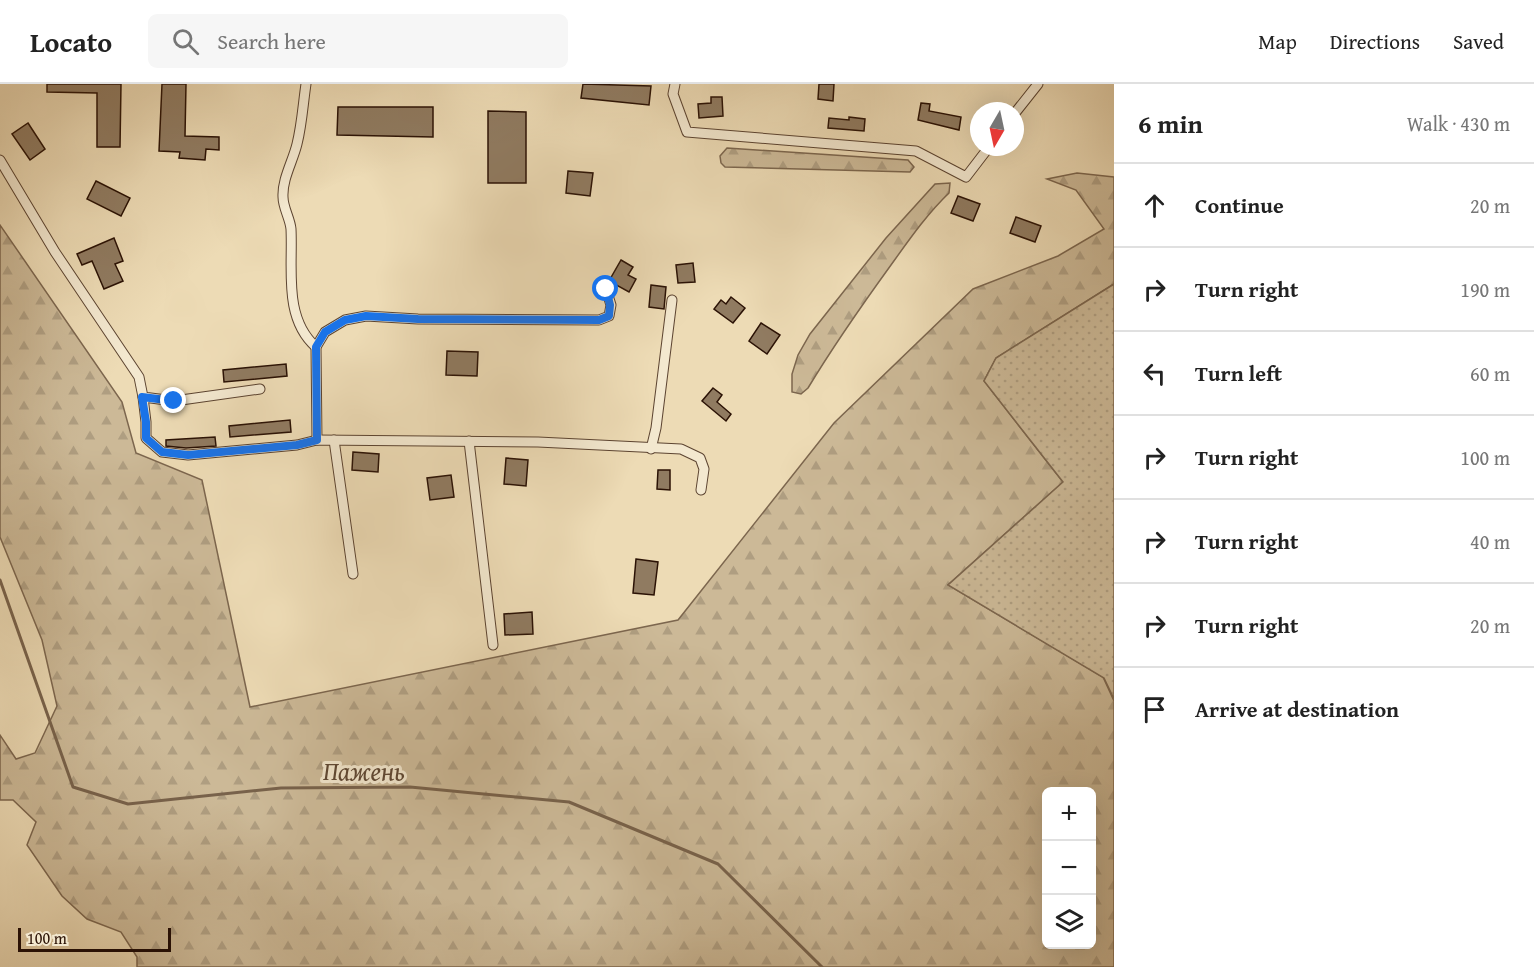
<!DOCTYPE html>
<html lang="en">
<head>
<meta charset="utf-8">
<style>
	body { margin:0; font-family:"Gentium Book Plus",serif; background:#f6f6f6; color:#222 }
	.controls { position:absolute; right:18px; bottom:18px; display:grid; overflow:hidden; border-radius:9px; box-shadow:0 6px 24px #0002 }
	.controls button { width:54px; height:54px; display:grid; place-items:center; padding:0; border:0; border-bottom:2px solid #e0e0e0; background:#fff; color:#222; font:30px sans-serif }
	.compass { position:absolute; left:970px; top:18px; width:54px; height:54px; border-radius:50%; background:#fff; box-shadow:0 6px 24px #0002; rotate:189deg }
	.scale { position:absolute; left:18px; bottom:15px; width:153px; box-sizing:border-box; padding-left:6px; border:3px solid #2b1205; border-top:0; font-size:16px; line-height:21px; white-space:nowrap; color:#2b1205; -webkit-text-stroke:4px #f3e8cf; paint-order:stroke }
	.stop { position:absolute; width:18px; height:18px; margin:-14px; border:4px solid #1a73e8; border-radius:50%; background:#fff }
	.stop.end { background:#1a73e8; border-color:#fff; box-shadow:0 2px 6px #0008 }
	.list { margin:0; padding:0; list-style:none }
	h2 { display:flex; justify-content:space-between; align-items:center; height:78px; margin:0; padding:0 24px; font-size:26px }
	h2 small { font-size:20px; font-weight:400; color:#767676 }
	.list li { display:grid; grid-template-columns:39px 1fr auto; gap:18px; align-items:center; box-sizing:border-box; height:84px; padding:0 24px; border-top:2px solid #e0e0e0 }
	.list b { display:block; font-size:22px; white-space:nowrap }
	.list em { font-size:20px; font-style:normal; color:#767676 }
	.icon { flex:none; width:33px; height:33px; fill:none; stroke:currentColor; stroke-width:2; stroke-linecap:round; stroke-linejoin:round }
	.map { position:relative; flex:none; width:1114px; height:883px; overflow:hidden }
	header { display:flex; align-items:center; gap:36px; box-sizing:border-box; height:84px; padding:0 30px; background:#fff; border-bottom:2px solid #e0e0e0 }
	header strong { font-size:28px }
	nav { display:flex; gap:33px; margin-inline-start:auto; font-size:21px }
	.search { width:420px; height:54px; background:#f6f6f6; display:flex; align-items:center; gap:15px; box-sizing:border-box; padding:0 21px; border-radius:9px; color:#767676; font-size:22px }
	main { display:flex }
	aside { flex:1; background:#fff }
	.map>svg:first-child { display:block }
	.forest { fill:url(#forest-firs); stroke:#7c664e; stroke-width:1.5; fill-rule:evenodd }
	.park { fill:url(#park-dots); stroke:#7c664e; stroke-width:1.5 }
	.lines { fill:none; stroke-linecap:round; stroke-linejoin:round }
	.stream { stroke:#78624b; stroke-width:3 }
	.building { fill:#907b61; stroke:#2b1205; stroke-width:1.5 }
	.minor-casing { stroke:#5c4431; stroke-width:11 }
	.minor { stroke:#f3e8cf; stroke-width:9 }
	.route { stroke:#1a73e8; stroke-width:8 }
	.labels { text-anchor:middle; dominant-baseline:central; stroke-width:6; stroke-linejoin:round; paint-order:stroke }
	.water-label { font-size:26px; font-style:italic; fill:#5e4733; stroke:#f3e8cf }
</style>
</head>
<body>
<header>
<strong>Locato</strong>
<div class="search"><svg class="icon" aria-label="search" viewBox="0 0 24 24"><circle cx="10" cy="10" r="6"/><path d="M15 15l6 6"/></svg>Search here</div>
<nav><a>Map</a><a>Directions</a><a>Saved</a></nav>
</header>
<main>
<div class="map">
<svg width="1114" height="883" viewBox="0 0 1114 883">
	<defs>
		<pattern id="forest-firs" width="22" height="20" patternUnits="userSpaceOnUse" patternTransform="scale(1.5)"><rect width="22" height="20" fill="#ccb997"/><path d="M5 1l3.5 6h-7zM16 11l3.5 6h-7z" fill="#af9e81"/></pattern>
		<pattern id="park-dots" width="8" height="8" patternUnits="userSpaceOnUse" patternTransform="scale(1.5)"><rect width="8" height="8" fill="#ccb997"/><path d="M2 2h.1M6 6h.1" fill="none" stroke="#af9e81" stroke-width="1.8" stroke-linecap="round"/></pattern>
	</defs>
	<rect width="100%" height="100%" fill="#eddbb5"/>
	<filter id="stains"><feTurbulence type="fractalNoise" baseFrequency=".00333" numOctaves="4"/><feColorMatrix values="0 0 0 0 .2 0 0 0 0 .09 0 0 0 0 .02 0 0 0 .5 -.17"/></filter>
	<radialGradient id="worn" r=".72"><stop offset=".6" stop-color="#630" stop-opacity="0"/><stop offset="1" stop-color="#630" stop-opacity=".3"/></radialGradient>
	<g class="forest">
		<path d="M727,64L908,76L914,83L910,88L725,83L721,79L720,72Z"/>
		<path d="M1077,89L1114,93V200L996,274L984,297L1063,398L948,501L1103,593L1114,617V883H137V873L121,848L87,835L62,812L27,761L36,738L13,716H0V651L16,675L35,669L57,622L42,556L0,453V141L122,318L136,369L202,396L250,623L678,536L834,339L973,205L1058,172L1104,145L1076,106L1047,95ZM1046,708H1092V860H1046Z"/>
		<path d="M950,99L949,109C927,130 909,156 891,181C862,221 834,261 808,304L801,310L792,308V290L798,271L810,250L886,154L935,100Z"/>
	</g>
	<path class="park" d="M1114,200V615L1104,594L948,501L1063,398L984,297L996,274Z"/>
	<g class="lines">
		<path class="stream" d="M0,496L73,703L128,720L281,704L410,703L569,718L718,780L822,883"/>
	</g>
	<g class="building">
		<path d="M47,0H121L120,63H97V9L47,8Z"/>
		<path d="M162,0H186L185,52L219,53V66L206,65L205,76L179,74L180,68L159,67Z"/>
		<path d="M583,0L651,2L649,21L581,14Z"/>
		<path d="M819,0H834L833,17L818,15Z"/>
		<path d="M711,13H722L723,32L699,34L698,20L711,19Z"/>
		<path d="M921,19L930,20L929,27L961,33L959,46L918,36Z"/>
		<path d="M338,23H433V53L337,51Z"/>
		<path d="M488,27L526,28V99H488Z"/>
		<path d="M849,33L865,35L864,47L828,44L829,34L849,36Z"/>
		<path d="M28,39L45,65L30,76L12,50Z"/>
		<path d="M568,87L593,89L590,112L566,109Z"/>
		<path d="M96,97L130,114L121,132L87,115Z"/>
		<path d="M958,112L980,120L973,137L951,129Z"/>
		<path d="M1016,133L1041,142L1035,158L1010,149Z"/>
		<path d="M114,154L123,177L115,180L123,197L104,205L92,177L82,181L77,170Z"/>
		<path d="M621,176L633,183L628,191L636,195L629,208L609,197Z"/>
		<path d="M693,179L695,198L678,199L676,181Z"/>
		<path d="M651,201L666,203L664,225L649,223Z"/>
		<path d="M731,213L745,224L733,239L714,225L721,216L726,220Z"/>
		<path d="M761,239L780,251L767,270L749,257Z"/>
		<path d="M447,267L478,268L477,292L446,291Z"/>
		<path d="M286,280L287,292L224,298L223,286Z"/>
		<path d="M713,304L722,311L717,318L731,330L726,337L702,317Z"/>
		<path d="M290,336L291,348L230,353L229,342Z"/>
		<path d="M215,353L216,362L186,364L166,362V356Z"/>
		<path d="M353,368L379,370L378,388L352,386Z"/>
		<path d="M506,374L528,376L526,402L504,400Z"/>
		<path d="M658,386H670V406L657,405Z"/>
		<path d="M451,391L454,413L430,416L427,394Z"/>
		<path d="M636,475L658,478L654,511L633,509Z"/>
		<path d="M532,528L533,550L505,551L504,530Z"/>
	</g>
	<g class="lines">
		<defs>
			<g id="minor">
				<path d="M306,0C303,20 302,40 297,60C293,77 282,95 283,113C283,124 290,134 291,145C293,184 283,234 316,263"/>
				<path d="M675,0L673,10L687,48L916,67L966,93L989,63"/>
				<path d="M1015,29L1038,0"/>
				<path d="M0,76L55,168L139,293L143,313L174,317L260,305"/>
				<path d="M143,313L146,338V354L162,368L188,371L297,361L317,356L538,358L681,365L700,374L704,385L701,406"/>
				<path d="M317,356L316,263L325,248L345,236L366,232L418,235L599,236L609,232L611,221L606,205"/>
				<path d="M334,356L353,490"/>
				<path d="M469,357L493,561"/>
				<path d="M651,365L656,344L672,216"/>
			</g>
		</defs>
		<use href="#minor" class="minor-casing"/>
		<use href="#minor" class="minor"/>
	</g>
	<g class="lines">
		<path class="route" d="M174,317L142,313L146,338V354L162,368L188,371L297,361L317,356L316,263L325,248L345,236L366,232L418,235L599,236L609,232L610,221L606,205"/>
	</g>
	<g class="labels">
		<g class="water-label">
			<text x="364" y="686">Пажень</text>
		</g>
	</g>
	<rect width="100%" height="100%" filter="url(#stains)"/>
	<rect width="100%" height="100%" fill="url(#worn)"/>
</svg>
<div class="controls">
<button>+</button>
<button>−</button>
<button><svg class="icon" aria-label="layers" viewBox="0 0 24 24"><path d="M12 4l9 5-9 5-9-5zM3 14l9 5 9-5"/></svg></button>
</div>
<svg class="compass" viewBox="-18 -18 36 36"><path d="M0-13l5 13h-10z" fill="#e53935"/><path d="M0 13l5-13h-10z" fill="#767676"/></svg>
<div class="scale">100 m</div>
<div class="stop" style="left:606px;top:205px"></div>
<div class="stop end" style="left:174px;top:317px"></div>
</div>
<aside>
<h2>6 min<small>Walk · 430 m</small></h2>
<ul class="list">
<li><svg class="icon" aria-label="ahead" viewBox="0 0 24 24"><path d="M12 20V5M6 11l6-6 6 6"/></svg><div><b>Continue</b></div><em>20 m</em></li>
<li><svg class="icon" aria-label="right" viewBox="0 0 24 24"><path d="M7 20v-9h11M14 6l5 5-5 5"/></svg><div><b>Turn right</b></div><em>190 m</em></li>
<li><svg class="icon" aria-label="left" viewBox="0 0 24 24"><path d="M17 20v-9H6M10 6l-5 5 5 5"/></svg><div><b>Turn left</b></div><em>60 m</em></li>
<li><svg class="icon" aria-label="right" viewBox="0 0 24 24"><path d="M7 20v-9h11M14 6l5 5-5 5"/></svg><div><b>Turn right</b></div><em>100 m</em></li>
<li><svg class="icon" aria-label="right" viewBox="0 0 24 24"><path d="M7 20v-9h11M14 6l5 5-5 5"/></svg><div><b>Turn right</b></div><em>40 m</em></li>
<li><svg class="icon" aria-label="right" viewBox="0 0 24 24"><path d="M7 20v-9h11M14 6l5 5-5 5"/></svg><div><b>Turn right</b></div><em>20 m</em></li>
<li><svg class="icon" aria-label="arrive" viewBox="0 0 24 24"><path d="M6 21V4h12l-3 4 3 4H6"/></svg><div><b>Arrive at destination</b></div></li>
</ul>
</aside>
</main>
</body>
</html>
